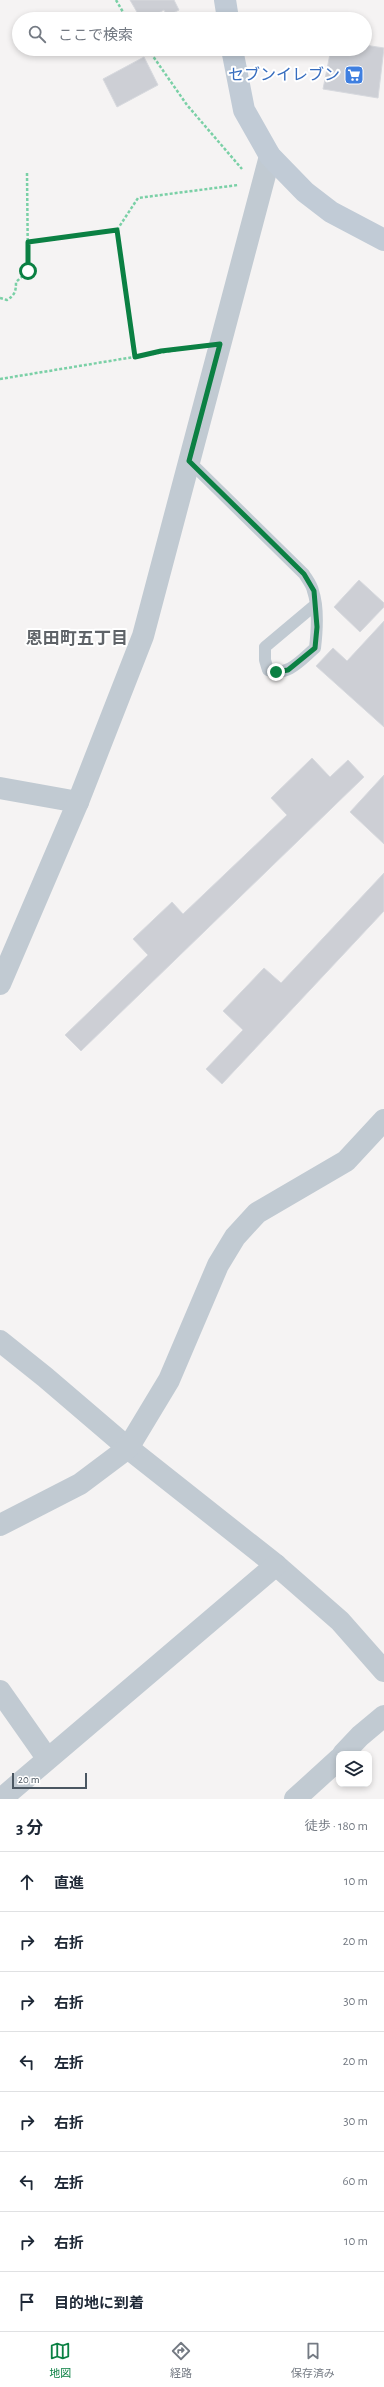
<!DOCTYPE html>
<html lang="ja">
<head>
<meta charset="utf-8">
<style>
	body { margin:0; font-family:"Alegreya Sans","Noto Sans JP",sans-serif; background:#f6f6f7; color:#1f2937 }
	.controls { position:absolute; right:12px; bottom:12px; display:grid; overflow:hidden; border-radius:8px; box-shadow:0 2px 6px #0003 }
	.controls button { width:36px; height:36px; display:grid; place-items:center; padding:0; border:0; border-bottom:1px solid #e0e1e3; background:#fff; color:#1f2937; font:20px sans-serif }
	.scale { position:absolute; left:12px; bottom:10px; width:75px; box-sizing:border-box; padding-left:4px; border:2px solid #4a5661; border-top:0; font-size:11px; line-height:14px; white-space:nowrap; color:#4a5661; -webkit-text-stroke:3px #fff; paint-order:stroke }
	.stop { position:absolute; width:12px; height:12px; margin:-9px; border:3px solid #0b8043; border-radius:50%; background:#fff }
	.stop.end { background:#0b8043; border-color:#fff; box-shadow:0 1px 4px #0008 }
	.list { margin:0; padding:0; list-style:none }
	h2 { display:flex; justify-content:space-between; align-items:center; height:52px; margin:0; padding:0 16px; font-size:17px }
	h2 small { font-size:13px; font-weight:400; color:#747a83 }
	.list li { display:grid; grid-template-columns:26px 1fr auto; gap:12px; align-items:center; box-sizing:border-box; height:60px; padding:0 16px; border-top:1px solid #e0e1e3 }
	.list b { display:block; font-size:15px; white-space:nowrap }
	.list em { font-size:13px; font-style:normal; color:#747a83 }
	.icon { flex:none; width:22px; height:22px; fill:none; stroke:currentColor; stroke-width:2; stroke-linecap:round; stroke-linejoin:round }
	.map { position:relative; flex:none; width:384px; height:1799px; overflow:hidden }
	.search { position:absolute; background:#fff; box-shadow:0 2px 6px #0003; left:12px; right:12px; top:12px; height:44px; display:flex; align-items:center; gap:10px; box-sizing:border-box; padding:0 14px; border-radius:22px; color:#747a83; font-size:15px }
	.sheet { height:532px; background:#fff }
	nav { display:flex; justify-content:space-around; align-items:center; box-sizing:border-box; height:56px; border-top:1px solid #e0e1e3; background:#fff; font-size:11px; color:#747a83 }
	nav a { display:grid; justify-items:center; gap:2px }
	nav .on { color:#0b8043 }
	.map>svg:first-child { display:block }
	.building { fill:#cdcfd5; stroke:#d7d9de }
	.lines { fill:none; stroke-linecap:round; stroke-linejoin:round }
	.path { stroke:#7ad0a6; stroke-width:2.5; stroke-dasharray:3 2; stroke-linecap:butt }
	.lane { stroke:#c1cad2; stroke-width:12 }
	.street { stroke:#c1cad2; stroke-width:22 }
	.secondary { stroke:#c1cbd6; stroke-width:22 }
	.route { stroke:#0b8043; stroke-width:5 }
	.labels { text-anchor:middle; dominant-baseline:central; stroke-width:4; stroke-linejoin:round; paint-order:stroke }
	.shop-label { font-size:16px; fill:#366cbe; stroke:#fff; text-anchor:end }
	.neighbourhood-label { font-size:17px; font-weight:bold; fill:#5f6368; stroke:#fff }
</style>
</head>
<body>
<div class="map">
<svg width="384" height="1799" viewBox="0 0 384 1799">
	<rect width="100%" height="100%" fill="#f5f3f3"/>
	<g class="building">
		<path d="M130,0H174L179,10L167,16L164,10L147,19H141Z"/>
		<path d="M365,45L384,48L378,98L323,89L331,49H365Z"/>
		<path d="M144,57L158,85L117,107L103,79Z"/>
		<path d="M359,580L384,603V607L360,632L334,607Z"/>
		<path d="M384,621V727L316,666L333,648L347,661Z"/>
		<path d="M312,758L330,777L348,760L364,777L81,1051L65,1035L148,955L133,939L172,902L183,914L287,815L271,798Z"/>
		<path d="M384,775V844L350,812Z"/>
		<path d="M384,873V911L222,1084L206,1069L243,1030L223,1011L264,968L281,983Z"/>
	</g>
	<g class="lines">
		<g class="path">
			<path d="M116,0L127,19"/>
			<path d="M148,49L187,105L242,169"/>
			<path d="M117,230L135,357"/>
			<path d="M28,242L117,230L138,198L238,185"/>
			<path d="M0,298L7,300C15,295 16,291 16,282L28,271L27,173"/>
			<path d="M0,379L195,347"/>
		</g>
		<path class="lane" d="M189,461L304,574C307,579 312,585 313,591C319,608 317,631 315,648C301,660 288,677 268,670L265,660V647L315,605"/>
		<g class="street">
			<path d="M0,788L78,802"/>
			<path d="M0,984L78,802L143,636L270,156"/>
			<path d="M0,1341L45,1377L128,1448L276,1565L340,1621L384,1671"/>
			<path d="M0,1525L80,1484L128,1448L169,1380L218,1265L235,1237L257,1213L346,1161L384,1120"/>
			<path d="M0,1691L47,1758"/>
			<path d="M343,1754L360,1736L384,1716"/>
			<path d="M1,1799L276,1565"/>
			<path d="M295,1799L339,1759"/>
		</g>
		<g class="secondary">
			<path d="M225,0L228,19"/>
			<path d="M232,49L244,110L270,156L305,192L331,212L384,240"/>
		</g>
	</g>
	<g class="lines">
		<path class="route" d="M28,271V242L117,230L135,357L161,351L220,344L189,461L304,574L314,591L317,627L315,648L288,670L276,672"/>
	</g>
	<defs>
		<symbol id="supermarket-square" viewBox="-11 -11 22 22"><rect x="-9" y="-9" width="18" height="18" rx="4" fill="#3f7fe0" stroke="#fff"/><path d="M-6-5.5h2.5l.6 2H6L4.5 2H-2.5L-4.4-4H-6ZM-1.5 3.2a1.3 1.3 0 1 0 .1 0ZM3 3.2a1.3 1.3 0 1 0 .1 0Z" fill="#fff"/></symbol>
	</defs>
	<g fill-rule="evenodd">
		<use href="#supermarket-square" x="343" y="64" width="22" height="22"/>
	</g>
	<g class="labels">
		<g class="shop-label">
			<text x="340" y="75">セブンイレブン</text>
		</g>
		<g class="neighbourhood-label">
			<text x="77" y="638">恩田町五丁目</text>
		</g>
	</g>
</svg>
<div class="controls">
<button><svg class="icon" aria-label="layers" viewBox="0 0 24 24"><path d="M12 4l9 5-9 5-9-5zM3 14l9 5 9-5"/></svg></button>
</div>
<div class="scale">20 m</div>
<div class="stop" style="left:28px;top:271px"></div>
<div class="stop end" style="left:276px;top:672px"></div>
<div class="search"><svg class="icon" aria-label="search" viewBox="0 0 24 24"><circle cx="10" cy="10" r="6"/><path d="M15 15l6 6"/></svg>ここで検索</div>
</div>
<section class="sheet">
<h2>3 分<small>徒歩 · 180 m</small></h2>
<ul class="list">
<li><svg class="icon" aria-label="ahead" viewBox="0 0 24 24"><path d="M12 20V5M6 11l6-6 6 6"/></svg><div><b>直進</b></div><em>10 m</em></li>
<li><svg class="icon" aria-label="right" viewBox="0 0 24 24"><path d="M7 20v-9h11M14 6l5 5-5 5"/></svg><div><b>右折</b></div><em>20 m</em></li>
<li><svg class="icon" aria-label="right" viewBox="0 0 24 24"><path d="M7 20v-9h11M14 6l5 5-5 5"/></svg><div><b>右折</b></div><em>30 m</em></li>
<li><svg class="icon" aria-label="left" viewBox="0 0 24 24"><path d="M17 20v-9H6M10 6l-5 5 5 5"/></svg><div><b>左折</b></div><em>20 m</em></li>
<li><svg class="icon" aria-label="right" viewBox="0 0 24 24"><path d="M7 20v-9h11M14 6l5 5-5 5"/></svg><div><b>右折</b></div><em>30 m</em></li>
<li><svg class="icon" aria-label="left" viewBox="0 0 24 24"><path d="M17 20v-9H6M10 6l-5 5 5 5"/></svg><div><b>左折</b></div><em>60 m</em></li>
<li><svg class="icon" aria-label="right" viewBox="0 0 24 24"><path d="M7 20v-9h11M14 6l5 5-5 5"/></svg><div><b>右折</b></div><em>10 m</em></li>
<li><svg class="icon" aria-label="arrive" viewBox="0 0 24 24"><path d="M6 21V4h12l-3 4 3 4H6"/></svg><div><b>目的地に到着</b></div></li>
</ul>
</section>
<nav>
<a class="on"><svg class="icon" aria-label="map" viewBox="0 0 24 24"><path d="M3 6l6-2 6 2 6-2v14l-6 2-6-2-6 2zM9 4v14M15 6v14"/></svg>地図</a>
<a><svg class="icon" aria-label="directions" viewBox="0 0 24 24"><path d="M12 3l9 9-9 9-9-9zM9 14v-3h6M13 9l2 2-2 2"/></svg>経路</a>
<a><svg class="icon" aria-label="saved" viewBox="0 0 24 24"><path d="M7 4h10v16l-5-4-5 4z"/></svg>保存済み</a>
</nav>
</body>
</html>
